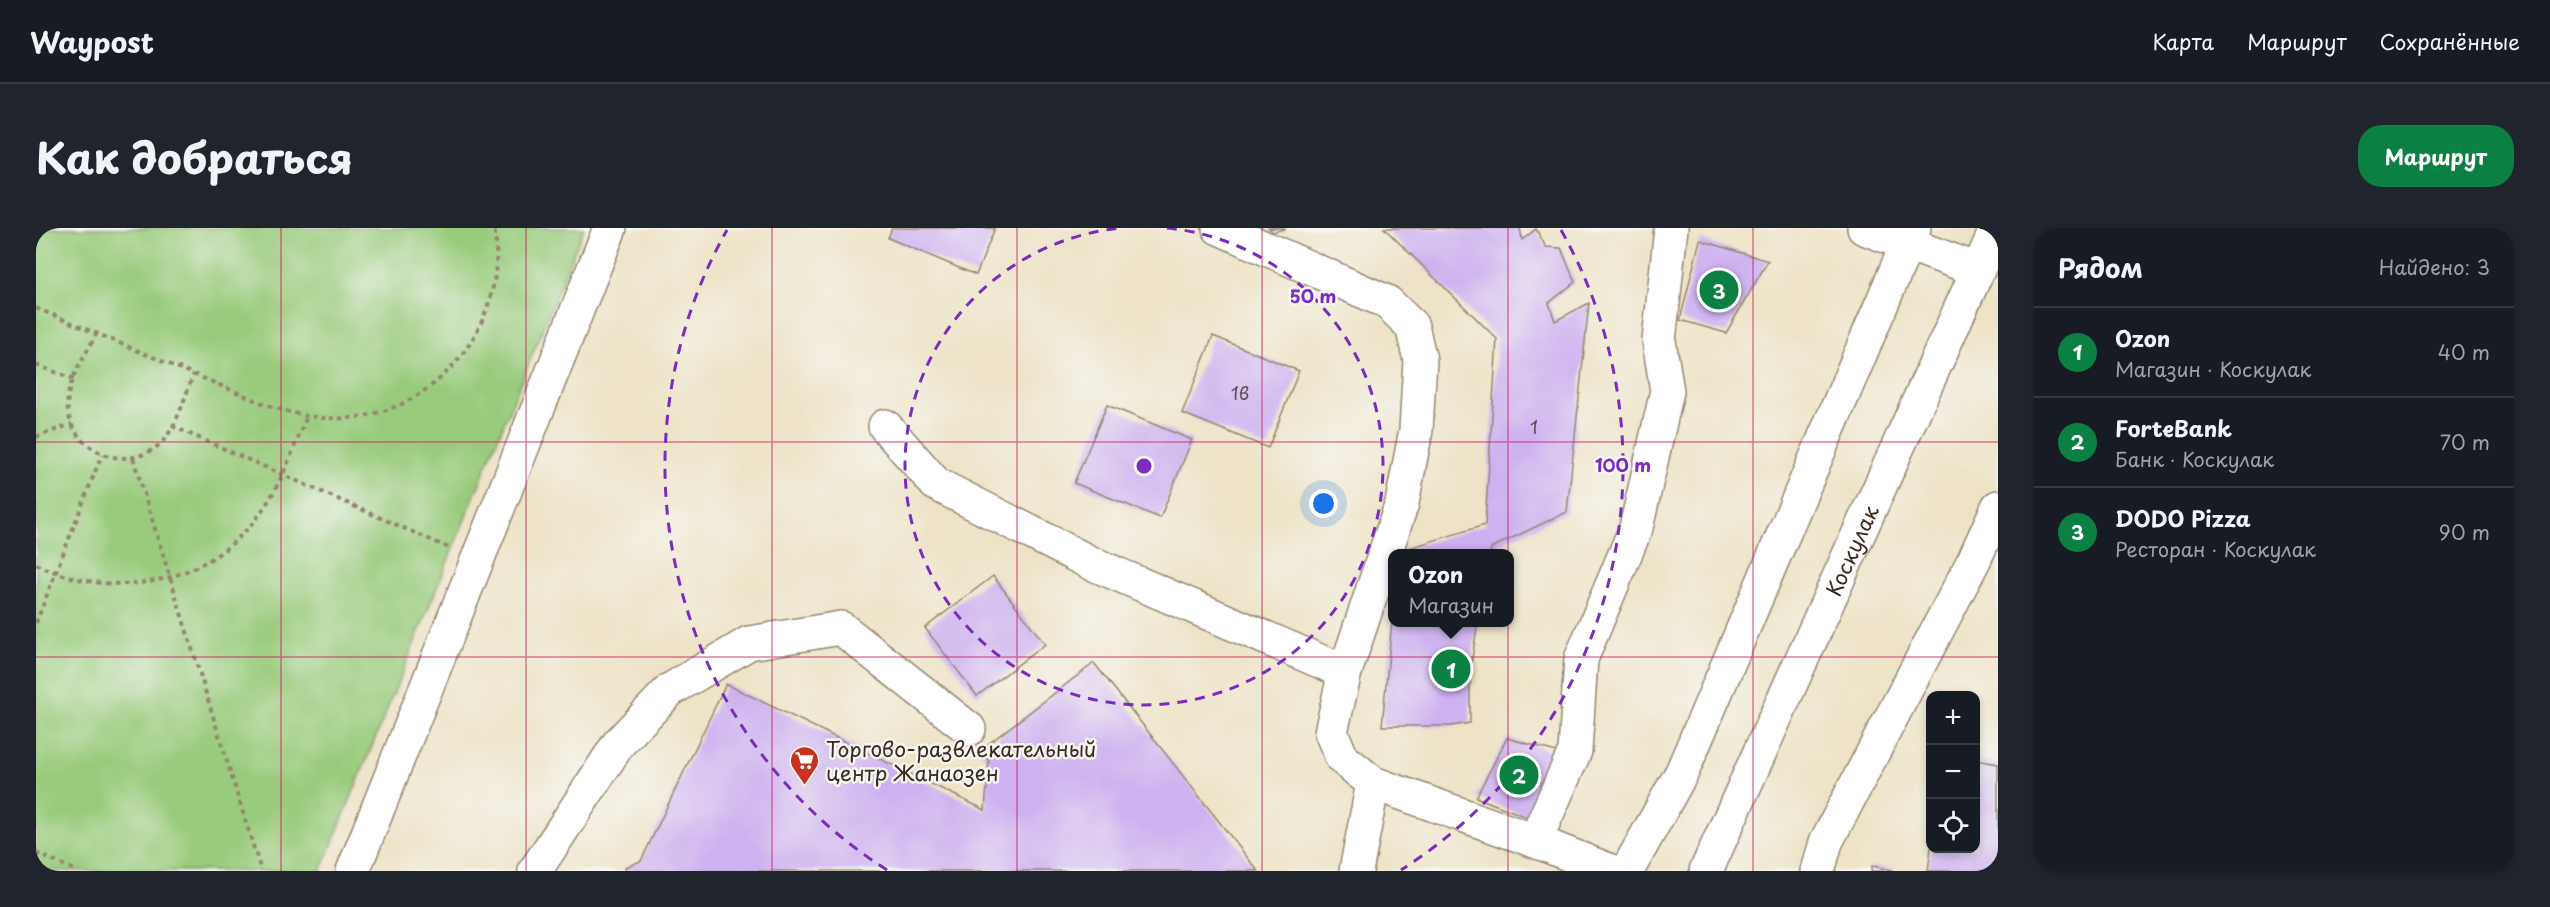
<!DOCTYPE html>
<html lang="ru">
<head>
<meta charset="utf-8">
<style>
	body { margin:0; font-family:"Playpen Sans",sans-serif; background:#20242c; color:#f1f3f6 }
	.controls { position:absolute; right:18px; bottom:18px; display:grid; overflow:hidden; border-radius:12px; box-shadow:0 3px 9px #0003 }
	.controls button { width:54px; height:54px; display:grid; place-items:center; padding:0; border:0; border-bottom:2px solid #363941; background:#171b24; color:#f1f3f6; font:30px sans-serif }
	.you { position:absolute; left:1288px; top:276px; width:21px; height:21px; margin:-15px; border:4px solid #fff; border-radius:50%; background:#1a73e8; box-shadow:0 0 0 9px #1a73e833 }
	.badge { display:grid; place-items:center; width:39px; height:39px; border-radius:50%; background:#0b8043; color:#fff; font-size:20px; font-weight:700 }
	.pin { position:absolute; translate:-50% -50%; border:3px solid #fff; box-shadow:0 2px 6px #0006 }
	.popup { position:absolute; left:1352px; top:321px; width:126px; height:78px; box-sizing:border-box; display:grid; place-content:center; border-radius:12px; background:#171b24; filter:drop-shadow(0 2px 4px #0005); font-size:20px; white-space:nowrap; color:#9ea1a6 }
	.popup b { font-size:22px; color:#f1f3f6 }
	.popup::after { content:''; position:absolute; left:50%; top:100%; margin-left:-12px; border:12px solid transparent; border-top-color:#171b24 }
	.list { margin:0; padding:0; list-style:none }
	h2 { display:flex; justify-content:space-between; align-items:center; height:78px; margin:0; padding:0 24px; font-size:26px }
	h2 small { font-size:20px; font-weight:400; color:#9ea1a6 }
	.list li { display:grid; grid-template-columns:39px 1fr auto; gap:18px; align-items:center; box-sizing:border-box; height:90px; padding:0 24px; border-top:2px solid #363941 }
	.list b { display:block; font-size:22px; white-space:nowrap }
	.list p { margin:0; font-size:20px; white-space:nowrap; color:#9ea1a6 }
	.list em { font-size:20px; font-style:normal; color:#9ea1a6 }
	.icon { flex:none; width:33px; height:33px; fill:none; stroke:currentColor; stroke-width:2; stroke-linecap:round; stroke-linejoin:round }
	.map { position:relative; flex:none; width:1962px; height:643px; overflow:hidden; border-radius:24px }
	header { display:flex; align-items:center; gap:36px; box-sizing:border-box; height:84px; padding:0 30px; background:#171b24; border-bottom:2px solid #363941 }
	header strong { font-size:28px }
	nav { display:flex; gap:33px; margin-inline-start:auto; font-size:21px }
	.intro { display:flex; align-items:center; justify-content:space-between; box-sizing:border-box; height:144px; padding:0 36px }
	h1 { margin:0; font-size:42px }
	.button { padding:15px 27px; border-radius:24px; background:#0b8043; color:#fff; font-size:21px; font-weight:700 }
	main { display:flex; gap:36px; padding:0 36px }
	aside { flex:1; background:#171b24; border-radius:24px; box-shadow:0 3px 9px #0003 }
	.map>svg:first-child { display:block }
	.green { fill:#99cb7b; stroke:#6a7a4c; stroke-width:1.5 }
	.building { fill:#ceb1f0 }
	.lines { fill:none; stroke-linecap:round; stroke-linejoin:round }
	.minor-casing { stroke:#948672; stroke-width:36 }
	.path { stroke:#948672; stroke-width:4; stroke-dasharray:4.5 4.5; stroke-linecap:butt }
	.minor { stroke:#fff; stroke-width:33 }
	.grid { fill:none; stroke:#c2185b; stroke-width:1.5; stroke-opacity:0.55 }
	.ring { fill:none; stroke:#7b2cbf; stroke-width:3; stroke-dasharray:10 8 }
	.labels { text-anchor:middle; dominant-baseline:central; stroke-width:5; stroke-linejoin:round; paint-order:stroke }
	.number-label { font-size:18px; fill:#604c52 }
	.street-label { font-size:21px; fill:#3b2a1e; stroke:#f6f6f2 }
	.poi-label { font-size:21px; fill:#3b2a1e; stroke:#f6f6f2; text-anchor:start }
	.centre { fill:#7b2cbf; stroke:#f6f6f2; stroke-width:3 }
	.ring-label { font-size:18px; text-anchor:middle; font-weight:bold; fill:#7b2cbf; stroke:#f6f6f2; stroke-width:5; stroke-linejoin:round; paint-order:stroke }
</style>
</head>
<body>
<header>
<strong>Waypost</strong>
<nav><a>Карта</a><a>Маршрут</a><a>Сохранённые</a></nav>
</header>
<div class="intro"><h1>Как добраться</h1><a class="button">Маршрут</a></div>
<main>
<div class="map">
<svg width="1962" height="643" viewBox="0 0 1962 643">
	<rect width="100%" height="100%" fill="#f6f6f2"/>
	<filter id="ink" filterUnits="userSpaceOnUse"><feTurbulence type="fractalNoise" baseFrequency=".0167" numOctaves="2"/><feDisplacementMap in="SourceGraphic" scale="12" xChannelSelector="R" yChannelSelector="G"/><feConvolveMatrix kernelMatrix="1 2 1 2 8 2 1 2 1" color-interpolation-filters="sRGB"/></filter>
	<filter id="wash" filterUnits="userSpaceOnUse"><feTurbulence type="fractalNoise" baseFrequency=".008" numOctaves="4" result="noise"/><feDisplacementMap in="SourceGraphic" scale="24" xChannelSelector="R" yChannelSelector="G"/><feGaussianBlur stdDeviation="1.35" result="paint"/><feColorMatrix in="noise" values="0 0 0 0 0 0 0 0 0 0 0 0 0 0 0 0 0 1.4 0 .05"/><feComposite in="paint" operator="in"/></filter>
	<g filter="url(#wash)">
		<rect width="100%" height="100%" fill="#eee3c7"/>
		<path class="green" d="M0,0H548L285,643H0Z"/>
		<g id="blocks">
			<g class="building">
				<path d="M856,0H959L940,47L852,10Z"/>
				<path d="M1233,0H1249V1L1237,4Z"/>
				<path d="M1348,0H1484L1486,12L1500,1L1510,19L1525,20L1539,54L1513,75L1519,93L1553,75L1531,284L1455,320L1454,326H1362L1363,323L1449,297L1461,111Z"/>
				<path d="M1664,12L1732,33L1690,105L1644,92Z"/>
				<path d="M1177,108L1263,143L1232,220L1146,185Z"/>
				<path d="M1071,177L1156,212L1124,290L1038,255Z"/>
				<path d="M957,348L1009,416L941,468L889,400Z"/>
				<path d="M1356,394H1442L1434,443V495L1415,498H1346Z"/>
				<path d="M1058,435L1222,643H590L589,639L605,633L690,456L949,582L953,532L943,523Z"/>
				<path d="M1471,510L1524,525L1493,590L1440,569Z"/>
				<path d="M1940,532L1962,536V643H1892L1895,620H1940Z"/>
				<path d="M1836,638L1857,642V643H1835Z"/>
			</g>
		</g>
	</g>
	<g filter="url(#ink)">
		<use href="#blocks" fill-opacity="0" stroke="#948672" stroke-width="1.5"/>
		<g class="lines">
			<defs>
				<g id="minor">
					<path d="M1183,0L1351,74L1376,98L1384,132L1380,202L1366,275L1309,444L1295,504L1306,530L1337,555L1499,613L1575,643"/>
					<path d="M1828,0L1942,42"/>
					<path d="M849,198L900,256L1053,334L1309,444"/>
					<path d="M1499,613L1539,523L1545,431L1600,300L1631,163L1623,113L1635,0"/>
					<path d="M317,643L574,0"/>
					<path d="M499,643L583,515L634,462L713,415L805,400L933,501"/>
					<path d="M1320,643L1337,555"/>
					<path d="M1591,643L1646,544L1878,0"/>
					<path id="s1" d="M1670,643L1961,0"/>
					<path d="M1782,643L1790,614L1938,332L1962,279"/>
				</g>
			</defs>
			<use href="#minor" class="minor-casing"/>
			<g class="path">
				<path d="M0,80L231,177C257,186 282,192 311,190C405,184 474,91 458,0"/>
				<path d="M61,105C51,124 35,147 32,168C25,220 91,251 127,213C142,196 149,167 158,146"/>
				<path d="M0,137L38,151"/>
				<path d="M136,198L413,320"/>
				<path d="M0,209L36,196"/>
				<path d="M97,230L225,643"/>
				<path d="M0,336C85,377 183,354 233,272C249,246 259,216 271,188"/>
				<path d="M0,395L66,226"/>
				<path d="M0,625L41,643"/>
			</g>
			<use href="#minor" class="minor"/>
		</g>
	</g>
	<path class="grid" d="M245,0V643M490,0V643M736,0V643M981,0V643M1226,0V643M1472,0V643M1717,0V643M0,214H1962M0,429H1962"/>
	<g class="ring">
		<path d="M1131 0A239 239 0 1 1 1085 0"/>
		<path d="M851 642A479 479 0 0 1 691 2M1525 2A479 479 0 0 1 1365 642"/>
	</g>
	<defs>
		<symbol id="supermarket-pin" viewBox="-11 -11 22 30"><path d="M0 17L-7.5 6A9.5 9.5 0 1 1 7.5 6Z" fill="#c8321e" stroke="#f6f6f2"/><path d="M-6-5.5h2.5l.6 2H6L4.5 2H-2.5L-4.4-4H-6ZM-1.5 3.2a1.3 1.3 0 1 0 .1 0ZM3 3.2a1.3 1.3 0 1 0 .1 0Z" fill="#fff"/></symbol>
	</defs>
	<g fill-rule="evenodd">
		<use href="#supermarket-pin" x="752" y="516" width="33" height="45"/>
	</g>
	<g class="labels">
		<g class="number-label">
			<text x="1204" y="164">1в</text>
			<text x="1498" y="198">1</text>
		</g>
		<g class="street-label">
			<text stroke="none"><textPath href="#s1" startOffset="352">Коскулак</textPath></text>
		</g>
		<g class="poi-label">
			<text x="790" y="520">Торгово-развлекательный<tspan x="790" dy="24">центр Жанаозен</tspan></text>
		</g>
	</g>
	<circle cx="1108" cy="238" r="9" class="centre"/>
	<g class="ring-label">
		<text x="1277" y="75">50 m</text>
		<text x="1587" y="244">100 m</text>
	</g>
</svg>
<div class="controls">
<button>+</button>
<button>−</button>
<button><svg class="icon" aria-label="locate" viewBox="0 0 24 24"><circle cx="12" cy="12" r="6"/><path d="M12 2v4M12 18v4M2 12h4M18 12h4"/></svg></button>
</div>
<div class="you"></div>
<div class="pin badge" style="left:1415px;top:441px">1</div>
<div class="popup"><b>Ozon</b>Магазин</div>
<div class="pin badge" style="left:1483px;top:547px">2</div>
<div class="pin badge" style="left:1683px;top:62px">3</div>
</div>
<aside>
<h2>Рядом<small>Найдено: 3</small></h2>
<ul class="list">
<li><span class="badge">1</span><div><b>Ozon</b><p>Магазин · Коскулак</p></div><em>40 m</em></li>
<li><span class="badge">2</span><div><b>ForteBank</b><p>Банк · Коскулак</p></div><em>70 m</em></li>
<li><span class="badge">3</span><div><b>DODO Pizza</b><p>Ресторан · Коскулак</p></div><em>90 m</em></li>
</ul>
</aside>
</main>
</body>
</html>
